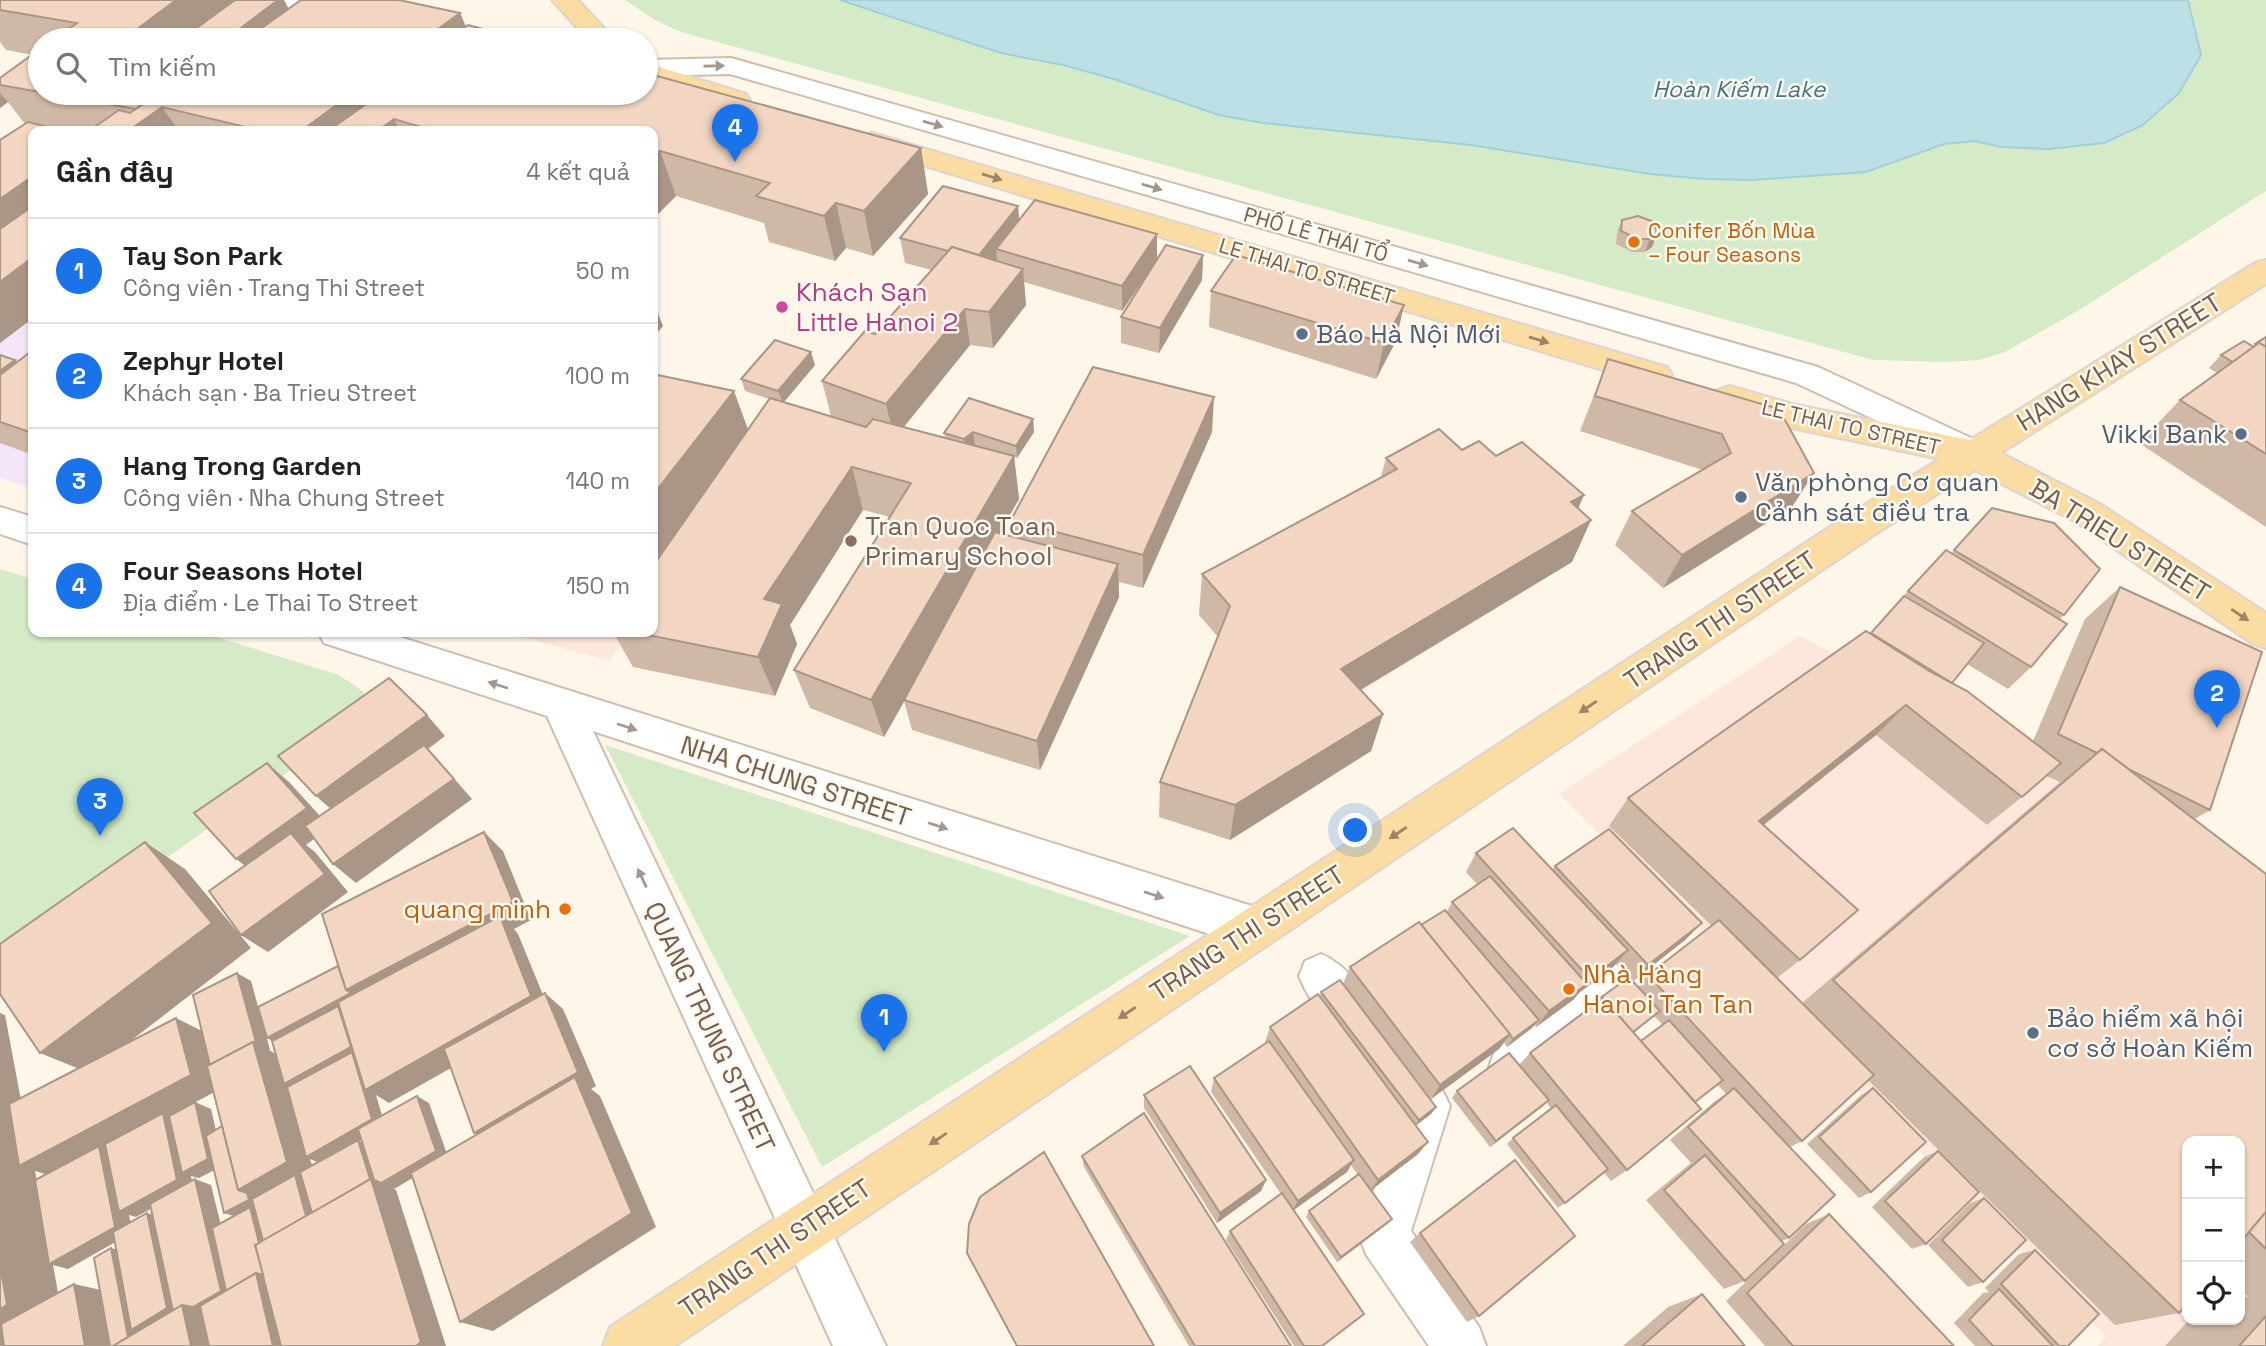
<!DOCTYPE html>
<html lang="vi">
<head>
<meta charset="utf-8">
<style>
	body { margin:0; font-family:"Space Grotesk",sans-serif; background:#f2f2f2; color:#222 }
	.controls { position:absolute; right:21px; bottom:21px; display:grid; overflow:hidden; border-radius:14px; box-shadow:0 2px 5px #0004 }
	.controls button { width:63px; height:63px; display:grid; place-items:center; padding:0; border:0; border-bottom:2px solid #e0e0e0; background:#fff; color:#222; font:35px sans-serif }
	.you { position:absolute; left:1356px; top:831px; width:24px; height:24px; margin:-18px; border:5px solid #fff; border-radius:50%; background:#1a73e8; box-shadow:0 0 0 10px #1a73e833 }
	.badge { display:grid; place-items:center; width:46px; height:46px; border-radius:50%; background:#1a73e8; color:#fff; font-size:23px; font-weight:700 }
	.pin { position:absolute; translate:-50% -58px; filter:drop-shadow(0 2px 4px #0008) }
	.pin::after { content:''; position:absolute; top:37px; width:24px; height:21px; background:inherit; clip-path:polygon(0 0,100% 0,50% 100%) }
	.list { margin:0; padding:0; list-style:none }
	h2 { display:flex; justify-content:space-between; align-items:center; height:91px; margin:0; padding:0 28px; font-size:30px }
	h2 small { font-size:23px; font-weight:400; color:#767676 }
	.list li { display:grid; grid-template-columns:46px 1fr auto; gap:21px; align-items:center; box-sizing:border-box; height:105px; padding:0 28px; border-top:2px solid #e0e0e0 }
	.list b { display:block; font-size:26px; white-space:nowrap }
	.list p { margin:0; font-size:23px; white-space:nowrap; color:#767676 }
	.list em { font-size:23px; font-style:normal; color:#767676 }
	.icon { flex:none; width:38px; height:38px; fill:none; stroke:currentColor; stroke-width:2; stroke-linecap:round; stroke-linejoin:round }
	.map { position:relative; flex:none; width:2266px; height:1346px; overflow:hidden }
	.search { position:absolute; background:#fff; box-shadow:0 2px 5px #0004; left:28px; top:28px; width:630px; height:77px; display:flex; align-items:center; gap:18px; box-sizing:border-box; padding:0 24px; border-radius:38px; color:#767676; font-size:26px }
	.panel { position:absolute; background:#fff; box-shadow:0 2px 5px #0004; left:28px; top:126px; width:630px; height:511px; border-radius:14px }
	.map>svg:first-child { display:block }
	.commercial { fill:#fde7dd; fill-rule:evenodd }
	.education { fill:#f3e6f9 }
	.green { fill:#d5ebc7 }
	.water { fill:#bde0e7; stroke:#a3cfd9; stroke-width:2 }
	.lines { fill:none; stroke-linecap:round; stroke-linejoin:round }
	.minor-casing { stroke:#cfbeae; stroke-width:4 }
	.major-casing { stroke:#dcd5d0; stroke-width:4 }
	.minor { fill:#fff; fill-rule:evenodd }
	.major { fill:#fbdca3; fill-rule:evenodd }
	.wall { fill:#d0b8a6; fill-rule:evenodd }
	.shaded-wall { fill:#a99687; fill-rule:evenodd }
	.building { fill:#f2d6c1; stroke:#a99687; stroke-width:2 }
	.oneway { fill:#a7968b }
	.oneway2 { fill:#9f8366 }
	.food-dot { fill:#e8710a; stroke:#fff9f0; stroke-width:2.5 }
	.hotel-dot { fill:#d1479c; stroke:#fff9f0; stroke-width:2.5 }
	.service-dot { fill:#5c6f8a; stroke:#fff9f0; stroke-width:2.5 }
	.education-dot { fill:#8d6e63; stroke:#fff9f0; stroke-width:2.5 }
	.labels { text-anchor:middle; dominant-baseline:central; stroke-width:5; stroke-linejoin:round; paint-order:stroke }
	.far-food-label { font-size:21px; fill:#c56008; stroke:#fff9f0; text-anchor:start }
	.far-street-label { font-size:21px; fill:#785d4c; stroke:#fff9f0 }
	.far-water-label { font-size:23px; font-style:italic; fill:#427784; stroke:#fff9f0 }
	.hotel-label { font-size:26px; fill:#b23c85; stroke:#fff9f0; text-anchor:start }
	.service-label { font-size:26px; fill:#4e5e75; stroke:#fff9f0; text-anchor:start }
	.street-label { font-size:26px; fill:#785d4c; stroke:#fff9f0 }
	.education-label { font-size:26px; fill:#785e54; stroke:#fff9f0; text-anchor:start }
	.food-label { font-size:26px; fill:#c56008; stroke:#fff9f0; text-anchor:end }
</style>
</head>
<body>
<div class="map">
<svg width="2266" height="1346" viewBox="0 0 2266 1346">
	<rect width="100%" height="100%" fill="#fdf6e9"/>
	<g class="commercial">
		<path d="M504,632H629L609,661Z"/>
		<path d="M1800,636L1871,674L2030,770L2068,786L2266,925V1346H2098L2106,1336L1559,794ZM2187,1141H2240V1320H2187Z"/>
	</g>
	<path class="education" d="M33,254V488L0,478V278Z"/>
	<g class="green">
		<path d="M625,0H840L1001,53L1063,65L1114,79L1219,115L1263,123L1471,145L1650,174L1705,179L1866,172L1944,144L1975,141L2001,147L2193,14L2188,0H2266V191L2076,312L2005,352L1979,360L1948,362L1873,360L681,32L655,20Z"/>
		<path d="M0,569L33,579V632H200L339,675L364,692L357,723L0,976Z"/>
		<path d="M605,745L1190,936L822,1167Z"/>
	</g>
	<path class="water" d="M840,0H2188L2201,55L2179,93L2143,125L2104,143L2048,149L2001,147L1975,141L1944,144L1866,172L1753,180L1705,179L1650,174L1471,145L1263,123L1219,115L1114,79L1063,65L1001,53Z"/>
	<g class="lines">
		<defs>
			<g id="minor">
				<path d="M271,0H324L359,7L362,12L359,17L350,19L283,7L274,5Z"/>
				<path d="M731,58L1818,367L1984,444L1989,453L1984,462L1972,465L1796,383L730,74L646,76V60Z"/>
				<path d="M0,507L33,517V545L0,534Z"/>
				<path d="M318,632H384L1255,907L1270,913L1277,928L1270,943L1255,949L593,731L886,1346H833L547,716L324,643Z"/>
				<path d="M1550,930L1566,936L1599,971L1626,955L1642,962L1648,977L1642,992L1529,1084L1512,1090L1495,1084L1489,1067L1495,1050L1564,998L1534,966L1528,951L1534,936Z"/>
				<path d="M1321,954C1348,965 1373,999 1384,1026L1377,1042L1361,1049C1334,1037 1310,1003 1299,976L1305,961Z"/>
				<path d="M1404,1055C1427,1064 1440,1083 1450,1106L1411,1231L1479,1327L1486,1346H1429L1366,1254L1359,1236L1400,1111L1387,1095L1381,1078L1387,1061Z"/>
			</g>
			<g id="major">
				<path d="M552,0H578L615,40H588Z"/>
				<path d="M646,63L746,94L750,100L746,106L737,108L646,79Z"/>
				<path d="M872,133L1667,367L1672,375L1667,383L1656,386L862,147L858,141L862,135Z"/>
				<path d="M2266,260V284L2001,453L2100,504L2266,613V648L2253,644L2076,522L1975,470L1874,535L675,1346H603L610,1327L1848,515L1940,459L1792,428L1718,406L1714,398L1718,390L1730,386L1792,404L1970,440L2255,263Z"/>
			</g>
		</defs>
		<use href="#minor" class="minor-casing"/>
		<use href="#major" class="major-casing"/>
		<use href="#minor" class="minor"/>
		<use href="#major" class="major"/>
	</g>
	<g class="wall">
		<path d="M0,0H233V1L235,0H284L289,9L466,26L524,40H40V93H646L921,148L928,194L873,256L846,248L835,261L769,242L764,223L676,196L653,219V131H33V318L0,343V140L25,124L8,102L0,108V77L1,78L33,55L6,50L0,42Z"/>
		<path d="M1018,206L1019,221L1157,234V260L1122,311L1024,282L1026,305L993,348L970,345L904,427L945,437L944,433L1033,419L1034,432L1017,458L1014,457L1019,499L999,533L1013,537L1011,520L1212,432L1143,588L1119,582V597L1040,770L912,730L904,701L884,737L810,708L794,670L890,517L863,510L790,625L797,644L775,696L633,667L613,632H653L663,550L769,399L745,391L741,379L815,365L784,402L831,416L822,381L875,334L931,270L905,263L900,238Z"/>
		<path d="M1622,220L1657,234L1652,247L1645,252H1632L1616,244L1617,233Z"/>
		<path d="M1203,255L1202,280L1159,353L1121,343V317Z"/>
		<path d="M1211,291L1396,341L1376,379L1209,327Z"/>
		<path d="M2266,337V527L2139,443L2180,400L2217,373L2209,368L2221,355L2253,346Z"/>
		<path d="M33,350V455L0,443V355L17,362Z"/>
		<path d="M1608,359L1779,409L1792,507L1663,588L1615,545L1632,511L1703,470L1580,431Z"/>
		<path d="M1462,450L1496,456L1584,495L1578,509L1591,520L1572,562L1361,690L1383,714L1371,751L1230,840L1159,817L1160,782L1218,637L1199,615L1202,574L1381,477L1386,458Z"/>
		<path d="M1992,508L2064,615L2060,619L2031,667L2008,689L1967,664L1952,683L2033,741L2085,619L2120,587L2210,810L2195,819L2266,874V1346H2165L2189,1320H2240V1298L2248,1297L2240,1288V1141L2179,1313L2115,1325L1868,1080L1802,1141L1790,1147L1789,1238L1782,1241L1745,1281L1724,1289L1646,1200L1691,1163L1670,1140L1715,1101L1726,1094L1718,1085L1695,1102L1627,1170L1611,1181L1604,1173L1558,1208L1507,1144L1513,1138L1552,1109L1546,1102L1490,1147L1452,1098L1457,1091L1519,1065L1530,1053L1629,977L1616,964L1613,967L1579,993L1573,1000L1536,1027L1535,1025L1507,1047L1504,1042L1499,1049L1431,1099L1343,984L1350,967L1421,925L1447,912L1452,902L1477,884L1466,872L1476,853L1552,870L1555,866L1702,923L1685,940L1633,981L1637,986L1648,975L1712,926L1609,826L1628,798L1871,633L1908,591L1951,554ZM1876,735L1987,825L2022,797L2046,776L2060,782L1802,1003L1777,978L1800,960L1764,825ZM1654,1016L1663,1025L1641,1041L1634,1033Z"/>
		<path d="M1321,992L1436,1107L1431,1114L1415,1125L1418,1154L1371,1190L1392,1219L1387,1224L1337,1262L1306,1217L1309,1211L1358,1175L1351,1165L1347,1172L1294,1210L1355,1321L1323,1346H1294L1226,1240L1230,1231L1281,1194L1211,1092L1214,1078L1266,1043L1265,1042L1270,1027L1320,996Z"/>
		<path d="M1873,1088L1871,1192L1859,1198L1807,1144L1861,1095Z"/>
		<path d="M1144,1095L1266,1180L1261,1191L1217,1223L1144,1108Z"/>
		<path d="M1938,1151L1926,1244L1912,1249L1872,1207L1924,1157Z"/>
		<path d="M1082,1156L1291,1346H1189L1084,1167Z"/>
		<path d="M1984,1198L1983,1282L1968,1287L1928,1245L1970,1203Z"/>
		<path d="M1829,1214L1954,1346H1765L1726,1301L1806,1224Z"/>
		<path d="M1420,1233L1479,1316L1467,1322L1410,1242Z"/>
		<path d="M2035,1250L2068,1346H1975L1954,1323L1983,1293L1989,1292L1985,1288L2019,1254Z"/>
		<path d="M1702,1294L1745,1346H1623L1668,1307Z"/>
	</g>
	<g class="shaded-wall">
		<path d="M176,0H233L242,16L210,40H143L136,30Z"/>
		<path d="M278,0H284L296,23L273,40H225Z"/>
		<path d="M460,13L472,40H423Z"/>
		<path d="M0,93L8,102L0,108Z"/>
		<path d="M353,93H421L394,119L400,131H301Z"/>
		<path d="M162,107L179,131H128Z"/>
		<path d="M921,148L928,194L873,256L864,211Z"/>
		<path d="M660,151L676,196L653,219V158Z"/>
		<path d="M33,176V234L0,258V199Z"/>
		<path d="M836,203L846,248L835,261L824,216Z"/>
		<path d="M1018,206L1020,232L996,249L997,261L976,259Z"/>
		<path d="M1157,234V260L1122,311V286Z"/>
		<path d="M1657,234L1652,247L1645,252L1650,239Z"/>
		<path d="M1203,255L1202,280L1159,353L1160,328Z"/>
		<path d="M33,257V318L0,343V282Z"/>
		<path d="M1023,269L1026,305L993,348L989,312Z"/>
		<path d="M653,301L663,326L653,338Z"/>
		<path d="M1404,305L1396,341L1376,379L1384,343Z"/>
		<path d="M965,309L970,345L894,439L886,404Z"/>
		<path d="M811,352L815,365L783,403L778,391Z"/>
		<path d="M15,360L33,379L0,421V371Z"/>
		<path d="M734,391L750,435L653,564V495Z"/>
		<path d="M1214,397L1212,432L1143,588V555Z"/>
		<path d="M1033,419L1034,432L1017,458L1016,446Z"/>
		<path d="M973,432L975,444L966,452L964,439Z"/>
		<path d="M1014,456L1019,499L884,737L871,700Z"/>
		<path d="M852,467L863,510L790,625L797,644L775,696L758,657L764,599Z"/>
		<path d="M1814,473L1792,507L1663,588L1682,555Z"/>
		<path d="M1584,495L1566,535L1591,520L1572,562L1332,707L1341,669L1571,502Z"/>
		<path d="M1118,564L1119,597L1040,770L1037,741Z"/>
		<path d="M1906,705L1876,735L1734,848L1759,821Z"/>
		<path d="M1383,714L1371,751L1230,840L1235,805Z"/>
		<path d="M427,715L445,736L428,749L472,799L356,883L333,864L339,816L316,796Z"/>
		<path d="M267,763L290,783L330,827L306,845L315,852L348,892L268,952L241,935L261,878L236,859Z"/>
		<path d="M484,832L503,851L531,920L514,929L518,934L550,1012L389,1103L376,1095L385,1126L359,1141L371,1146L382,1183L436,1151L417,1096L429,1103L448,1157L394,1189L396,1190L446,1346H416L421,1342L376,1198L328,1226L321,1224L279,1249L274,1247L282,1277L278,1280L286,1282L302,1346H273L260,1290L243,1300L233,1297L210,1311L215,1312L223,1346H191L186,1321L174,1318L184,1313L149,1334L145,1333L146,1341L138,1346H85L74,1284L110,1292L120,1343L128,1338L111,1248L129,1253L143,1323L167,1308L147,1213L164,1218L183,1305L193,1307L221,1291L195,1179L211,1185L237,1290L257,1279L256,1273L263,1275L267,1273L251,1212L240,1218L224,1213L249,1200L247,1193L238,1190L245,1186L229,1122L244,1129L257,1179L287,1162L257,1056L225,1074L215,1069L220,1089L170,1116L179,1119L190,1169L208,1159L195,1102L211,1109L224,1165L199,1178L191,1176L193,1186L136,1217L129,1215L133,1232L68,1269L53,1265L62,1315L10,1346H0V1309L7,1305L0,1264V1013L5,1015L32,1159L191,1075L176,1018L206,1033L214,1064L254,1043L253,1042H256L237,973L251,981L270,1050H269L281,1057L288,1081L351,1047L340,1014L281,1045L267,1038L351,993L346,990L350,988L342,964L354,972L358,983L513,902ZM506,933L531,996L373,1085L365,1060L360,1057L363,1054L350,1014L346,1011L363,1001L370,1006ZM354,1060L372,1119L309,1156L289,1086L298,1091ZM164,1119L177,1180L128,1207L117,1152L108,1149ZM358,1141L372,1187L320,1218L310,1181L305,1179L315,1174L310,1159L320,1163ZM101,1153L115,1227L52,1262L35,1171L55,1177ZM298,1184L307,1219L272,1239L265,1213L256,1210L264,1205L263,1198L268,1200Z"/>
		<path d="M145,842L185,869L251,948L89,1073L40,1053Z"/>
		<path d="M1702,923L1685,940L1633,981L1648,965Z"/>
		<path d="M1628,950L1613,967L1579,993L1573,1000L1536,1027L1549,1011L1584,986L1590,979Z"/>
		<path d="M545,993L563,1009L596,1086L591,1089L600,1096L656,1227L493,1331L460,1322L495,1145L474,1133Z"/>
		<path d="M1539,1020L1532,1028L1507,1047L1513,1039Z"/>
		<path d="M1510,1034L1499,1049L1431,1099L1440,1085Z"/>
		<path d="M1549,1100L1542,1107L1490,1147L1496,1141Z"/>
		<path d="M1436,1107L1431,1114L1414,1127L1419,1120Z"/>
		<path d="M1428,1142L1418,1154L1370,1191L1378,1180Z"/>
		<path d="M1354,1160L1347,1172L1292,1211L1298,1201Z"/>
		<path d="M1266,1180L1261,1191L1217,1223L1220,1213Z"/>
		<path d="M1392,1219L1387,1224L1337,1262L1341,1257Z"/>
	</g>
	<g class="building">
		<path d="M0,0H176L136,30L197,40H53L77,23L0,10Z"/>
		<path d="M235,0H278L225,40H197L183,38Z"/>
		<path d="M301,0H399L460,13L423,40H245Z"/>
		<path d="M468,25L524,40H446Z"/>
		<path d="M40,49V92L0,85V78Z"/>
		<path d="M646,73L921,148L864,211L836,203L824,216L756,196L770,183L660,151L653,158V131H435L394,119L377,131H328L382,93H646Z"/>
		<path d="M44,93H159L136,109Z"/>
		<path d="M159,93H353L301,131H262L162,107L128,131H89L119,110L130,113Z"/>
		<path d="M28,122L62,131H33V176L0,199V140Z"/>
		<path d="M943,186L1018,206L979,255L952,247L948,251L900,238Z"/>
		<path d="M1035,200L1157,234L1122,286L996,249Z"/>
		<path d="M33,206V257L0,282V229Z"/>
		<path d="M1638,216L1654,222L1657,234L1650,239H1638L1621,231L1622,220Z"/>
		<path d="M1166,245L1203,255L1160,328L1121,317Z"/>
		<path d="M952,247L1023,269L989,312L965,309L886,404L822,381L865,331L875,334Z"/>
		<path d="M1236,255L1404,305L1384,343L1211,291Z"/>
		<path d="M2266,337V347L2259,343L2256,345L2255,344Z"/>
		<path d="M775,340L811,352L778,391L741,379Z"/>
		<path d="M2244,341L2254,347L2233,362L2221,355Z"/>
		<path d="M2259,343L2266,347V454L2180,400Z"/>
		<path d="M33,350V433L0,422V375Z"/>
		<path d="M0,355L15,360L0,371Z"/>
		<path d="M1608,359L1779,409L1814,473L1682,555L1632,511L1731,453L1722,434L1595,396Z"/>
		<path d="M1093,367L1214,397L1143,555L1011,520Z"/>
		<path d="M653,374L734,391L653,495Z"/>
		<path d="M770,398L866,427L873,419L1014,456L871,700L794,670L911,483L852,467L764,599L782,604L758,657L633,632H653V566Z"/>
		<path d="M969,398L1033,419L1016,446L973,432L964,439L944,433Z"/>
		<path d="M1439,429L1462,450L1479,441L1496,456L1522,442L1584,495L1571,502L1591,520L1341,669L1383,714L1235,805L1160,782L1230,606L1202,574L1397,469L1386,458Z"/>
		<path d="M1992,508L2054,523L2100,569L2064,615L1954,550Z"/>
		<path d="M995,532L1118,564L1037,741L904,700Z"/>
		<path d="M1946,550L2067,624L2031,667L1908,591Z"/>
		<path d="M2120,587L2262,652L2210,810L2130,770L2102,749L2097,753L2058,734Z"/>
		<path d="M1904,596L1984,643L1952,683L1871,633Z"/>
		<path d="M1866,631L1929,671L1967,691L2061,763L2022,797L1906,705L1759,821L1858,910L1800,960L1628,798Z"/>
		<path d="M389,678L427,715L316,796L278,756Z"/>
		<path d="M424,745L454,779L333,864L305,826Z"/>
		<path d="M2102,749L2266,874V1212L2240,1243V1141H2187V1303L2179,1313L1833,980Z"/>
		<path d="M267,763L307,808L236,859L194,813Z"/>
		<path d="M1513,828L1628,950L1590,979L1476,853Z"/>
		<path d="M1609,829L1702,923L1648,965L1555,866Z"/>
		<path d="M484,832L513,902L346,990L322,914Z"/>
		<path d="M291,833L325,874L241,935L209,891Z"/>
		<path d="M145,842L212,923L40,1053L0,994V944Z"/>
		<path d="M1490,876L1587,984L1549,1011L1452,902Z"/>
		<path d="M1445,910L1539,1020L1513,1039L1421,925Z"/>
		<path d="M500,916L531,996L365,1090L338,1002Z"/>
		<path d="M1719,920L1874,1075L1802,1141L1648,975Z"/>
		<path d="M1419,922L1510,1034L1440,1085L1350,967Z"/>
		<path d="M338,966L346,990L351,993L267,1038L258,1007Z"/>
		<path d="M237,973L256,1042L254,1043L253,1042L210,1065L193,995Z"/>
		<path d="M1629,977L1660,1011L1633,1032L1603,998L1601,999L1600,998Z"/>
		<path d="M1340,980L1436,1107L1419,1120L1321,992Z"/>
		<path d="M545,993L578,1072L474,1133L444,1049Z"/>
		<path d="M1318,994L1428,1142L1378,1180L1270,1027Z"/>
		<path d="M1603,998L1701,1109L1627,1170L1530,1053Z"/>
		<path d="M338,1006L351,1047L284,1084L272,1041Z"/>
		<path d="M176,1018L191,1075L19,1166L9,1104Z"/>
		<path d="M1669,1020L1723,1080L1695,1102L1641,1041Z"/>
		<path d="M1269,1041L1354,1160L1298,1201L1214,1078Z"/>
		<path d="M253,1042L287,1162L238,1190L207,1066Z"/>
		<path d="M352,1052L372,1119L306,1157L287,1087Z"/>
		<path d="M1509,1053L1549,1100L1496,1141L1457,1091Z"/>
		<path d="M1190,1066L1266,1180L1220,1213L1144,1095Z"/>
		<path d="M575,1077L632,1213L460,1322L411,1173Z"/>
		<path d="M1734,1088L1835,1195L1789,1238L1688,1127Z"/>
		<path d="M1873,1088L1926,1142L1871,1192L1819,1137Z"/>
		<path d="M417,1096L436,1151L381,1183L374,1180L358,1129Z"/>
		<path d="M195,1102L208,1159L182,1173L169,1116Z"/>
		<path d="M1556,1105L1608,1169L1565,1203L1513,1138Z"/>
		<path d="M163,1113L177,1180L119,1212L105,1144Z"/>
		<path d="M1144,1113L1291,1346H1195L1082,1156Z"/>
		<path d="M222,1126L238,1190L247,1193L249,1200L224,1213L206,1136Z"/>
		<path d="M358,1140L370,1179L312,1213L300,1172Z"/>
		<path d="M99,1146L115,1227L49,1264L35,1180Z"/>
		<path d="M1938,1151L1979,1192L1926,1244L1885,1201Z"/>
		<path d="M1044,1152L1154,1346H1017L967,1253L969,1224L980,1197Z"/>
		<path d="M1705,1155L1784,1244L1745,1281L1664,1190Z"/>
		<path d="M1515,1160L1575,1236L1479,1316L1420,1233Z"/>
		<path d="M1359,1174L1392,1219L1341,1257L1309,1211Z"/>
		<path d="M295,1175L306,1216L263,1241L252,1199Z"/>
		<path d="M195,1179L221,1291L193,1307L182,1305L173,1311L150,1204Z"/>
		<path d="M371,1179L421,1342L416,1346H281L255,1245Z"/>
		<path d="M1282,1193L1364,1314L1322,1346H1304L1230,1231Z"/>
		<path d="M1984,1198L2026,1240L1983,1282L1942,1240Z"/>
		<path d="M250,1207L259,1243L255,1245L263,1275L256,1273L226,1291L212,1228Z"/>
		<path d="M2266,1212V1249L2249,1232Z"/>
		<path d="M147,1213L167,1308L131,1330L113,1232Z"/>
		<path d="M1829,1214L1954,1346H1793L1747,1293Z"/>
		<path d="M111,1248L128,1337L113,1346H110L94,1258Z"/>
		<path d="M2035,1250L2099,1314L2068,1346H2059L2001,1284Z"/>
		<path d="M0,1264L7,1305L0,1309Z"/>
		<path d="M256,1273L273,1346H209L200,1306Z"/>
		<path d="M74,1284L85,1346H4L1,1324Z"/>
		<path d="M1999,1289L2053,1346H1993L1969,1320Z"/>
		<path d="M1702,1294L1745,1346H1642Z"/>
		<path d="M182,1305L191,1346H113Z"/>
		<path d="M2266,1316V1346H2239Z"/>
	</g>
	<defs><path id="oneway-solid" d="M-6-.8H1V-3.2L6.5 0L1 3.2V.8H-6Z" transform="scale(1.75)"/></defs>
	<g class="oneway">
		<use href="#oneway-solid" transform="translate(714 66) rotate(-1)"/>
		<use href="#oneway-solid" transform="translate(933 124) rotate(16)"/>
		<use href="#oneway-solid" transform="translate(1152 187) rotate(16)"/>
		<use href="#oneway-solid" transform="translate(1418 263) rotate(16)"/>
		<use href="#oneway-solid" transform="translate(498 685) rotate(-162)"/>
		<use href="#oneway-solid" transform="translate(627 727) rotate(18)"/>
		<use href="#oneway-solid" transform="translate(938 826) rotate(18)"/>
		<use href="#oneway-solid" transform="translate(642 878) rotate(-115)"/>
		<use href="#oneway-solid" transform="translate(1154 895) rotate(18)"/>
	</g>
	<g class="oneway2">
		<use href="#oneway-solid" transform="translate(992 177) rotate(17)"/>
		<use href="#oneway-solid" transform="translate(1539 340) rotate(17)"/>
		<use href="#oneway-solid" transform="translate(2240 615) rotate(34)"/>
		<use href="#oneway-solid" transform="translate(1588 707) rotate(146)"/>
		<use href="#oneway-solid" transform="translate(1398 833) rotate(146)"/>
		<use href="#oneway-solid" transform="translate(1127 1013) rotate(146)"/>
		<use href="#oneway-solid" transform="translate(938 1139) rotate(146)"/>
	</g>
	<g class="food-dot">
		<circle cx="1634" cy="242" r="7"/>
		<circle cx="565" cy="909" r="7"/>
		<circle cx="1569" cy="989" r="7"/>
	</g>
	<circle class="hotel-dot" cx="782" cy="307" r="7"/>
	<g class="service-dot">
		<circle cx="1302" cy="334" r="7"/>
		<circle cx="2241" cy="434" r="7"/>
		<circle cx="1741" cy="497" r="7"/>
		<circle cx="2033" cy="1033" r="7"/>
	</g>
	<circle class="education-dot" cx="851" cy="541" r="7"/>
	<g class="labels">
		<g class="far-food-label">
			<text x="1648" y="230">Conifer Bốn Mùa<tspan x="1648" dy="24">– Four Seasons</tspan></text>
		</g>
		<g class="far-street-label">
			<text transform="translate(1316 234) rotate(16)">PHỐ LÊ THÁI TỔ</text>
			<text transform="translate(1307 271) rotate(17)">LE THAI TO STREET</text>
			<text transform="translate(1851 427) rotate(13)">LE THAI TO STREET</text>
		</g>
		<g class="far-water-label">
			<text x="1739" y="89">Hoàn Kiếm Lake</text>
		</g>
		<g class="hotel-label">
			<text x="796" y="292">Khách Sạn<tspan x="796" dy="30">Little Hanoi 2</tspan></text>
		</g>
		<g class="service-label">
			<text x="1316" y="334">Báo Hà Nội Mới</text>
			<text x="2227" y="434" text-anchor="end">Vikki Bank</text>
			<text x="1755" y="482">Văn phòng Cơ quan<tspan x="1755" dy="30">Cảnh sát điều tra</tspan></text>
			<text x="2047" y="1018">Bảo hiểm xã hội<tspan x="2047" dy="30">cơ sở Hoàn Kiếm</tspan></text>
		</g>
		<g class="street-label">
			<text transform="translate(2119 362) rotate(-32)">HANG KHAY STREET</text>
			<text transform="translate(2120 540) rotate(32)">BA TRIEU STREET</text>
			<text transform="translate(1720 620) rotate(-34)">TRANG THI STREET</text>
			<text transform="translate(796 781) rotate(18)">NHA CHUNG STREET</text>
			<text transform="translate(1247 933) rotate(-33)">TRANG THI STREET</text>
			<text transform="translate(710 1027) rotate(65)">QUANG TRUNG STREET</text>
			<text transform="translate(775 1248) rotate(-34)">TRANG THI STREET</text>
		</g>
		<g class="education-label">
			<text x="865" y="526">Tran Quoc Toan<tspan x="865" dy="30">Primary School</tspan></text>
		</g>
		<g class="food-label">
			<text x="551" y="909">quang minh</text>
			<text x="1583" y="974" text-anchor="start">Nhà Hàng<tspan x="1583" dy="30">Hanoi Tan Tan</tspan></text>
		</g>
	</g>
</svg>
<div class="controls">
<button>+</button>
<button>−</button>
<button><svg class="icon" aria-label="locate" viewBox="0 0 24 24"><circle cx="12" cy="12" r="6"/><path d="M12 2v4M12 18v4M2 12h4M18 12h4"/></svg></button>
</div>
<div class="you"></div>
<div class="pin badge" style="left:884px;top:1052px">1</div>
<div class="pin badge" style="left:2217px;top:728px">2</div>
<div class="pin badge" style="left:100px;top:836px">3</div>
<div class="pin badge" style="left:735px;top:162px">4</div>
<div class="search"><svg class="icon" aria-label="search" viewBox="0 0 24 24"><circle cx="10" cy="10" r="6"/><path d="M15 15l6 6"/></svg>Tìm kiếm</div>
<section class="panel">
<h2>Gần đây<small>4 kết quả</small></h2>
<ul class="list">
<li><span class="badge">1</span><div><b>Tay Son Park</b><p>Công viên · Trang Thi Street</p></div><em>50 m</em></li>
<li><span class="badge">2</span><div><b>Zephyr Hotel</b><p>Khách sạn · Ba Trieu Street</p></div><em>100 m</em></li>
<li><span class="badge">3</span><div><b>Hang Trong Garden</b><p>Công viên · Nha Chung Street</p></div><em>140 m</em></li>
<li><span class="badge">4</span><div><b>Four Seasons Hotel</b><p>Địa điểm · Le Thai To Street</p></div><em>150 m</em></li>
</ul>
</section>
</div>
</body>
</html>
